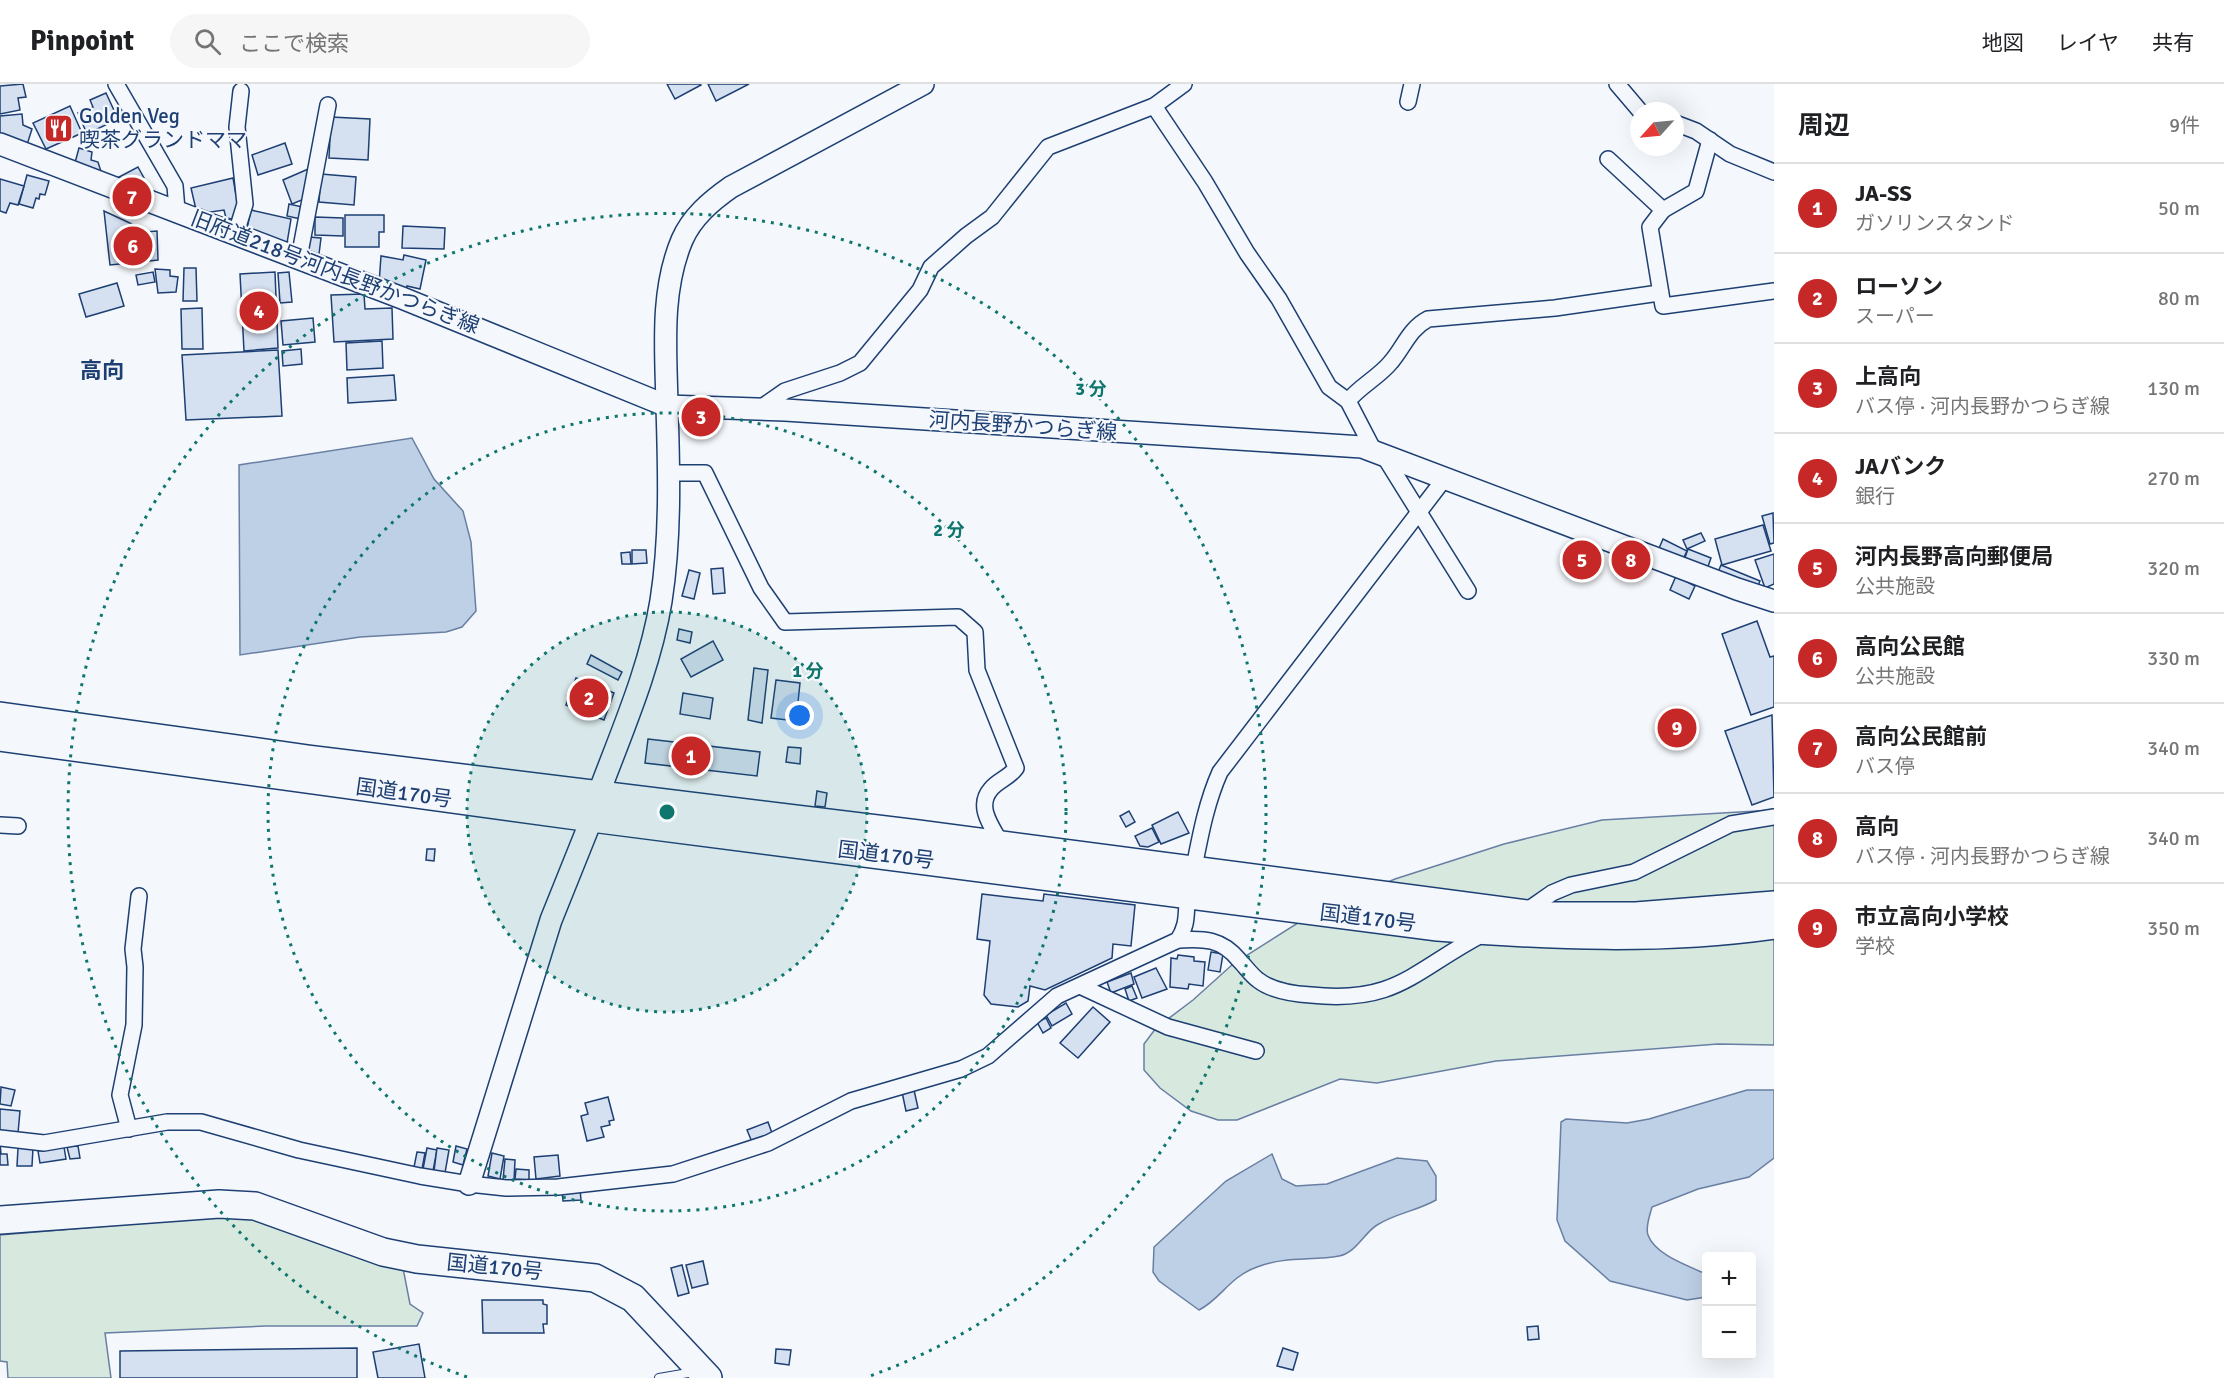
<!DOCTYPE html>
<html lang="ja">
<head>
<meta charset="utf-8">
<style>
	body { margin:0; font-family:Signika,"Noto Sans JP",sans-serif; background:#f6f6f6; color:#202124 }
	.controls { position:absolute; right:18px; bottom:18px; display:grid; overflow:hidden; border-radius:6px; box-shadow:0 6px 24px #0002 }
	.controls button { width:54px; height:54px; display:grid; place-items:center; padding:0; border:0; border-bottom:2px solid #e0e0e0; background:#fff; color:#202124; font:30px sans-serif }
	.compass { position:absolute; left:1630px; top:18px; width:54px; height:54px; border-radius:50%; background:#fff; box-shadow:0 6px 24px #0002; rotate:243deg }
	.you { position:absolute; left:800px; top:632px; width:21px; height:21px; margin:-15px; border:4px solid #fff; border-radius:50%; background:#1a73e8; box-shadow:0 0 0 9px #1a73e833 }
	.badge { display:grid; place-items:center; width:39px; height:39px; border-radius:50%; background:#c62828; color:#fff; font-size:20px; font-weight:700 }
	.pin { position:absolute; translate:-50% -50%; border:3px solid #fff; box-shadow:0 2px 6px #0006 }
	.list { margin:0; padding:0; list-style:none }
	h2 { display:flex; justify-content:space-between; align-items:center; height:78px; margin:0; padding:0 24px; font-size:26px }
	h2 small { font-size:20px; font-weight:400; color:#757577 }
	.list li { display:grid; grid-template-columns:39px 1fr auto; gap:18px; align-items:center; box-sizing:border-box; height:90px; padding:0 24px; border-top:2px solid #e0e0e0 }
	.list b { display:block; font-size:22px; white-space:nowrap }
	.list p { margin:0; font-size:20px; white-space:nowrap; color:#757577 }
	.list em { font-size:20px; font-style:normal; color:#757577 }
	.icon { flex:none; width:33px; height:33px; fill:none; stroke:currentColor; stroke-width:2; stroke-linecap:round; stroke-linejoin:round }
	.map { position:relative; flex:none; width:1774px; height:1294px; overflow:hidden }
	header { display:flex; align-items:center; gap:36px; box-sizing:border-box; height:84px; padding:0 30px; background:#fff; border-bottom:2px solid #e0e0e0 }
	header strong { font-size:28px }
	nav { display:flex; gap:33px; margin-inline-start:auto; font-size:21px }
	.search { width:420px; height:54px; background:#f6f6f6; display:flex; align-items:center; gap:15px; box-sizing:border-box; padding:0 21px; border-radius:33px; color:#757577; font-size:22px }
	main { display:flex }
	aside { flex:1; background:#fff }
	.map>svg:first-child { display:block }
	.green { fill:#d7e8df; stroke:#687fa3; stroke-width:1.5 }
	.water { fill:#bed0e5; stroke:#687fa3; stroke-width:1.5 }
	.building { fill:#d5e0f0; stroke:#1d3f73; stroke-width:1.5 }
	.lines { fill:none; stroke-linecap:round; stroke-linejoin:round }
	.lane-casing { stroke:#1d3f73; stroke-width:10 }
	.street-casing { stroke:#1d3f73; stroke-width:18 }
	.secondary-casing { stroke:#1d3f73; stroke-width:24 }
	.highway-casing { stroke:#1d3f73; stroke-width:30 }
	.lane { stroke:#f4f7fb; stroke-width:8 }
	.street { stroke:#f4f7fb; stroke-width:15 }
	.secondary { stroke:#f4f7fb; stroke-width:21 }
	.highway { stroke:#f4f7fb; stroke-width:27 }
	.ring { fill:none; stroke:#0f766e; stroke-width:3; stroke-dasharray:3 6 }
	.labels { text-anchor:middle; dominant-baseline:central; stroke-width:4.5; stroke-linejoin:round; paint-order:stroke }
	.poi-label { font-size:21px; fill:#1d3f73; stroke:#f4f7fb; text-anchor:start }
	.street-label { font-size:21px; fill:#1d3f73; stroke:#f4f7fb }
	.neighbourhood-label { font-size:22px; font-weight:bold; fill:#1d3f73; stroke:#f4f7fb }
	.centre { fill:#0f766e; stroke:#f4f7fb; stroke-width:3 }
	.ring-label { font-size:18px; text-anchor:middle; font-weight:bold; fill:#0f766e; stroke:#f4f7fb; stroke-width:4.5; stroke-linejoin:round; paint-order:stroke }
</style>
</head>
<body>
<header>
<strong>Pinpoint</strong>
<div class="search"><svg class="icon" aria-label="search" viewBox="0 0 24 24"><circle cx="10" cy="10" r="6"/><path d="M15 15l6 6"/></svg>ここで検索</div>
<nav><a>地図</a><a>レイヤ</a><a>共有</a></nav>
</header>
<main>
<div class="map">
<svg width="1774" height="1294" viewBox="0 0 1774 1294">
	<rect width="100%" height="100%" fill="#f4f7fb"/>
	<g class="green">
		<path d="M1774,726V961L1718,960L1496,977L1377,999L1340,995L1237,1036H1218L1191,1027L1160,1004L1144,986V960L1156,944L1193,916L1233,880L1312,830L1395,795L1504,760L1602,736Z"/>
		<path d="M227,1132L259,1133L403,1184L410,1220L423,1229L417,1242H266L105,1249L111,1294H8L7,1278L0,1277V1151Z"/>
	</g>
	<g class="water">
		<path d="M412,354L434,395L463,427L471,458L476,527L462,543L446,548L360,553L240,571L239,381Z"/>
		<path d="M1747,1006H1774V1074L1749,1093L1698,1105L1652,1123C1650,1131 1645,1143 1648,1151C1655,1171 1689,1182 1706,1190V1213L1687,1216L1610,1197L1565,1157L1557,1136L1561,1038L1566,1035L1627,1039L1649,1035Z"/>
		<path d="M1272,1070L1282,1095L1296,1102L1327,1100L1397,1074L1427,1077L1436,1092V1116C1417,1127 1396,1129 1377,1141C1364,1149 1356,1169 1339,1172C1311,1177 1286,1172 1257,1183C1229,1193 1221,1215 1199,1226L1159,1197L1153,1188L1154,1163L1226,1097Z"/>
	</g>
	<g class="building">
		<path d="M23,0L26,13L18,14L20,26L0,30V2Z"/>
		<path d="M667,0H700L701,1L675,15Z"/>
		<path d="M708,0H749L716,17Z"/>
		<path d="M106,9L118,35L87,50L78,29L93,23L90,16Z"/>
		<path d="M70,22L82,49L46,65L33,39Z"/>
		<path d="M22,30L23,41L32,45L25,67L0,58V32Z"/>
		<path d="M331,33L370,35L368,76L329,74Z"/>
		<path d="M285,59L292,80L258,91L252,71Z"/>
		<path d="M79,64L92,68L91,76L98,78L104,97L73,86Z"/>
		<path d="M315,82L309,113L292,120L283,96Z"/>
		<path d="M138,83L144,94L125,105L119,93Z"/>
		<path d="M321,90L356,93L354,121L319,118Z"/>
		<path d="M27,91L49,97L45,111L40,110L39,115L36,114L33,124L19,120Z"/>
		<path d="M233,94L236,111H241L237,136L226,134L224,126L197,130L191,104Z"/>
		<path d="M0,95L24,102L18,121L10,119L6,129L0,127Z"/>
		<path d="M289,120L307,124L305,136L287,132Z"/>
		<path d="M251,126L291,135L286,165L246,149Z"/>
		<path d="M104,127L132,140L133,149L157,147L158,176L110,181Z"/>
		<path d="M345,131H384V148H379V163H345Z"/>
		<path d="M315,133L343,134V152L315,151Z"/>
		<path d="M403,142L445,144L444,165L402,164Z"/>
		<path d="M309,153L321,154L319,170L307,169Z"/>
		<path d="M404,171L426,176L420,205L407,202L406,206L379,200L381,172L403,176Z"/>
		<path d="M184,184H196L197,217H183Z"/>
		<path d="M155,185L170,186V192L178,193L176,208L158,209Z"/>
		<path d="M153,188L155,198L138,201L136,191Z"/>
		<path d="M275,188L278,264L244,267L240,190Z"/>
		<path d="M289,188L292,218L280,219L278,189Z"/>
		<path d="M117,199L124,222L86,233L79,210Z"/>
		<path d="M364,210L365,225L392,224L393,255L334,258L331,211Z"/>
		<path d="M202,224L203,265H182L181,225Z"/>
		<path d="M313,234L315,258L283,261L281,237Z"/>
		<path d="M382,257L383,284L347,286L346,259Z"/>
		<path d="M301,265L302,280L283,282L282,267Z"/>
		<path d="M278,266L282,332L186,336L182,271Z"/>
		<path d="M394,291L396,316L348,319L347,294Z"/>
		<path d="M1773,429L1774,459L1770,460L1762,432Z"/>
		<path d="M1763,441L1771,467L1722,481L1715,455Z"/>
		<path d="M1701,449L1705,457L1687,465L1683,456Z"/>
		<path d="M1663,455L1687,467L1680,481L1657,469Z"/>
		<path d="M1688,465L1711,474L1705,491L1682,482Z"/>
		<path d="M632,466H646L647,479L632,480Z"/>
		<path d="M630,468L631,480H622L621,469Z"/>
		<path d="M1774,470V500L1765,504L1755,476Z"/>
		<path d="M1721,481L1760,497L1755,509L1716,493Z"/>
		<path d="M723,484L725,509L713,510L711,485Z"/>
		<path d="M689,486L700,489L694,515L682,512Z"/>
		<path d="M1676,492L1695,502L1689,515L1670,506Z"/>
		<path d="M1757,537L1770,573L1774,572V623L1751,631L1722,550Z"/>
		<path d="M679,545L692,548L690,559L677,556Z"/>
		<path d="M713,557L723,576L691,593L681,575Z"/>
		<path d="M591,571L622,588L618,596L587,580Z"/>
		<path d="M754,584L768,586L762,639L748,636Z"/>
		<path d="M576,594L614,609L604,636L566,621Z"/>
		<path d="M776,596L800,599L796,637L771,634Z"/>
		<path d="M683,609L713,614L710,635L680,630Z"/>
		<path d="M1772,631L1774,713L1752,721L1725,647Z"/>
		<path d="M648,655L760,668L757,692L645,679Z"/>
		<path d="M788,663L801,664L800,680L786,678Z"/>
		<path d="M817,707L827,709L825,723L815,722Z"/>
		<path d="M1129,727L1135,738L1126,743L1120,732Z"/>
		<path d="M1178,728L1189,749L1161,760L1152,741Z"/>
		<path d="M1152,744L1159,758L1148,763L1140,762L1135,752Z"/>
		<path d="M427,765H435L434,777L426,776Z"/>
		<path d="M982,810L1043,817L1044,810L1135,821L1131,862L1113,860L1112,874L1045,906L1030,902L1028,917L1018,923L991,920L984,911L990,857L977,855Z"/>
		<path d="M1211,868L1223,870L1220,888L1208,886Z"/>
		<path d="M1178,871L1194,873V877L1205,878L1203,902L1189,900L1188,905L1170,903L1171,874L1177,875Z"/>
		<path d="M1156,884L1167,905L1142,914L1134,893Z"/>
		<path d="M1131,889L1134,900L1111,909L1107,898Z"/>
		<path d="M1132,902L1137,914L1129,917L1125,905Z"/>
		<path d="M1066,919L1072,930L1052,942L1046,931Z"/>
		<path d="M1093,923L1110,938L1078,974L1060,959Z"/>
		<path d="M1046,934L1051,944L1043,949L1037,938Z"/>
		<path d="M1,1003L15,1006L11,1022L0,1020Z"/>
		<path d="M914,1006L918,1024L906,1027L902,1008Z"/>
		<path d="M608,1013L614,1036L609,1037L610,1041L601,1043L604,1053L587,1057L581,1032L588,1030L585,1019Z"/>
		<path d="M0,1025L20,1027L18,1049L0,1048Z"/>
		<path d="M768,1038L772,1049L752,1058L747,1046Z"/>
		<path d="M0,1059L1,1070H7L8,1081H0Z"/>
		<path d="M78,1062L80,1074L70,1075L67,1063Z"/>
		<path d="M456,1062L467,1065L463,1081L453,1078Z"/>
		<path d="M64,1063L66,1075L40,1079L38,1067Z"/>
		<path d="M18,1064H33L32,1082H17Z"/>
		<path d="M427,1064L437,1066L433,1087L423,1085Z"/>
		<path d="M437,1064L449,1066L445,1089L434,1087Z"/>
		<path d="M417,1068L425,1069L422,1085L414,1083Z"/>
		<path d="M492,1069L504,1072L500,1095L488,1092Z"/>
		<path d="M558,1071L560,1092L536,1095L534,1073Z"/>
		<path d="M505,1075L515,1076L514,1097L503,1096Z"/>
		<path d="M516,1085L529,1086V1096L515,1095Z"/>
		<path d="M580,1105L581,1116L563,1117L562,1107Z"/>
		<path d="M703,1177L708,1200L692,1204L686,1181Z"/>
		<path d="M682,1181L689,1209L678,1212L671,1184Z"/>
		<path d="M482,1216H543V1220L547,1221V1240H543L544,1249H483Z"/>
		<path d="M1538,1242L1539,1255L1528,1256L1527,1243Z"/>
		<path d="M419,1260L425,1294H378L373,1268Z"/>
		<path d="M357,1264V1294H120V1267Z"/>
		<path d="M1283,1264L1298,1269L1293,1286L1277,1282Z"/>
		<path d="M776,1265L791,1266L789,1281L775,1279Z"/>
	</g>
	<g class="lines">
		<defs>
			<path id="lane" d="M659,1294L694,1288"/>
			<g id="street">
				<path d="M116,0L175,102L177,126"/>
				<path d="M1617,0L1640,27"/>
				<path d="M1408,18L1412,0"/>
				<path d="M1154,22L1205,98L1247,169L1279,215L1329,303L1348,317L1374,367"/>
				<path d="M1675,39L1696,47L1730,70L1774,88"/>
				<path d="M1608,75L1663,126L1650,143L1663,222L1774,207"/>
				<path d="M1663,126L1696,107L1710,56"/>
				<path d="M236,149L245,120L237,43L241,7"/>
				<path d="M299,174L328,21"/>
				<path d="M1348,317C1360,302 1379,293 1391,278C1404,263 1409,245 1428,235L1555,224L1659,209"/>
				<path d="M759,325L785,307L840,289L860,279L920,206L931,183L966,152L992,133L1048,63L1154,22L1184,0"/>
				<path d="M1384,372L1468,507"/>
				<path d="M668,389H705L761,504L785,538L958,533L975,548L977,586L1016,684C1009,694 998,696 991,705C975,723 993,744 1002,761"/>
				<path d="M0,741L18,742"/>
				<path d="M1522,830L1552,809L1571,801L1634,788L1731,740L1774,733"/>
				<path d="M1178,856C1204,854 1222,855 1239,876C1245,882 1251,891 1258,896C1272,907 1293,910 1311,911C1397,920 1414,886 1483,850"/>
				<path d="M1080,902L1168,943L1256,967"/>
				<path d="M129,1045L120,1011L134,941L135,883L133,865L139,812"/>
				<path d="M0,1054L44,1059L167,1038H201L299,1066L420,1092L469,1100L506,1104L558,1103L673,1090L768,1059L851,1017L961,985L988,972L1057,912L1178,856C1190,837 1184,828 1189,808C1198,767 1203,726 1220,688L1445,394"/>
			</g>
			<g id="secondary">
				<path d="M0,60L402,214L667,322L785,326L1362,363L1737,505L1774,517"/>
				<path d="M469,1100L551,836L592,734L598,711C622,647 650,584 661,517C671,453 669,386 667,322C666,267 660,208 682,156C692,133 711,117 731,103L923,0"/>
			</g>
			<g id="highway">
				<path d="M0,632L308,675L918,750L1543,832H1636L1774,821"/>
				<path d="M0,653L592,734L1438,843C1549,852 1662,857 1774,841"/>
				<path d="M0,1136L219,1120L255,1122L383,1168L417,1175L595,1194L633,1214L708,1294"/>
			</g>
		</defs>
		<use href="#lane" class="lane-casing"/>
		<use href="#street" class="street-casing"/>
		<use href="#secondary" class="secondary-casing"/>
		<use href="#highway" class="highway-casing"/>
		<use href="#lane" class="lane"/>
		<use href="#street" class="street"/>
		<use href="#secondary" class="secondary"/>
		<use href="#highway" class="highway"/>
	</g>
	<circle cx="667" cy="728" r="200" fill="#0f766e" fill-opacity=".12"/>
	<g class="ring">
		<circle cx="667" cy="728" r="200"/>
		<circle cx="667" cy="728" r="399"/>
		<path d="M467 1293A599 599 0 1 1 867 1293"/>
	</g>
	<defs>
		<symbol id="restaurant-square" viewBox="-11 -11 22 22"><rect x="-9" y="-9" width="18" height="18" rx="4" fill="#c62828" stroke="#f4f7fb"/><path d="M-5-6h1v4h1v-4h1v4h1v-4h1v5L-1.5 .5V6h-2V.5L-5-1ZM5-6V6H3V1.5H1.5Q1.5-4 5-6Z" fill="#fff"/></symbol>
	</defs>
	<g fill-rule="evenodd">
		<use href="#restaurant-square" x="42" y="28" width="33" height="33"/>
	</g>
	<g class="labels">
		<g class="poi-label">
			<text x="79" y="32">Golden Veg<tspan x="79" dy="24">喫茶グランドママ</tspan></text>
		</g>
		<g class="street-label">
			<text transform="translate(335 188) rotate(21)">旧府道218号河内長野かつらぎ線</text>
			<text transform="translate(1023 342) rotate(4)">河内長野かつらぎ線</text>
			<text transform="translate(404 709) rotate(8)">国道170号</text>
			<text transform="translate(886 771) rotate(7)">国道170号</text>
			<text transform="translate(1368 834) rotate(7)">国道170号</text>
			<text transform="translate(495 1183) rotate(6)">国道170号</text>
		</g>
		<g class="neighbourhood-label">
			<text x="102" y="286">高向</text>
		</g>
	</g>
	<circle cx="667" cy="728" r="9" class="centre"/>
	<g class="ring-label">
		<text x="1091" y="311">3 分</text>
		<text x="949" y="452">2 分</text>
		<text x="808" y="593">1 分</text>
	</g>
</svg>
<div class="controls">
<button>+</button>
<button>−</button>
</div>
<svg class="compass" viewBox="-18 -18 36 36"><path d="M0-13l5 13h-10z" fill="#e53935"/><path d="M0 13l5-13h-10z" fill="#757577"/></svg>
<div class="you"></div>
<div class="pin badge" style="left:691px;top:672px">1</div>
<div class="pin badge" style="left:589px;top:614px">2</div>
<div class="pin badge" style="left:701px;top:333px">3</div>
<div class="pin badge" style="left:259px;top:227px">4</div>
<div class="pin badge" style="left:1582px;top:476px">5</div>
<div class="pin badge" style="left:133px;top:162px">6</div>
<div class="pin badge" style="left:132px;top:113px">7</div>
<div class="pin badge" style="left:1631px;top:476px">8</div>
<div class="pin badge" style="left:1677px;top:644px">9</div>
</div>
<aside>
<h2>周辺<small>9件</small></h2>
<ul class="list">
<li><span class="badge">1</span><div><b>JA-SS</b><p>ガソリンスタンド</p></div><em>50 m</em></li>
<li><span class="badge">2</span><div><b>ローソン</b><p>スーパー</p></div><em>80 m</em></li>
<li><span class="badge">3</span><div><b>上高向</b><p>バス停 · 河内長野かつらぎ線</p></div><em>130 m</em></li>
<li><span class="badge">4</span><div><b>JAバンク</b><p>銀行</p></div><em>270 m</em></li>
<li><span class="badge">5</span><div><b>河内長野高向郵便局</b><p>公共施設</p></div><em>320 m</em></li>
<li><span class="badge">6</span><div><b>高向公民館</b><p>公共施設</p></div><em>330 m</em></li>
<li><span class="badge">7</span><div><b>高向公民館前</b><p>バス停</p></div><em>340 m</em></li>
<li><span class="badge">8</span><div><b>高向</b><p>バス停 · 河内長野かつらぎ線</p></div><em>340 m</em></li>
<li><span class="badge">9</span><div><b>市立高向小学校</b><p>学校</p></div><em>350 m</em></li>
</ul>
</aside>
</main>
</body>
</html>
